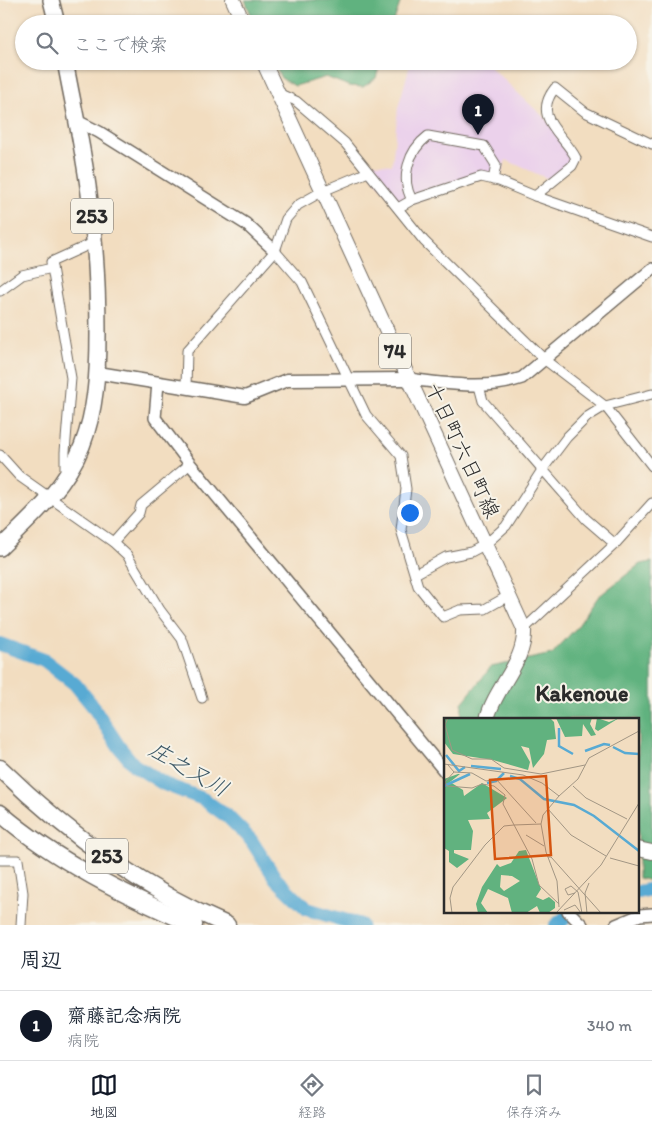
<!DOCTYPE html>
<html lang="ja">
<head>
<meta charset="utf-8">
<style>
	body { margin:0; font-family:Itim,"Klee One",sans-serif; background:#f6f6f7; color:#1f2937 }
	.you { position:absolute; left:409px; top:512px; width:18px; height:18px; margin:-12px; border:4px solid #fff; border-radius:50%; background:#1a73e8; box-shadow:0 0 0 8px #1a73e833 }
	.badge { display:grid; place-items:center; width:32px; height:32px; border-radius:50%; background:#111827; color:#fff; font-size:16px; font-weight:700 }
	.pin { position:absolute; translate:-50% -41px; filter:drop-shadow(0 1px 2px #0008) }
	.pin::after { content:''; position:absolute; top:26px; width:18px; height:15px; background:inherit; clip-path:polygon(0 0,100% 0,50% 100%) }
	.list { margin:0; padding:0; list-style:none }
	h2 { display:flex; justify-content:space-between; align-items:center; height:65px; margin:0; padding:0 20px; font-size:21px }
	h2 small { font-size:16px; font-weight:400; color:#747a83 }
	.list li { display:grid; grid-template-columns:32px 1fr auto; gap:15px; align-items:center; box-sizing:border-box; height:70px; padding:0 20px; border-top:1px solid #e0e1e3 }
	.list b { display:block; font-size:19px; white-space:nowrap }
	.list p { margin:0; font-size:16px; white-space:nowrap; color:#747a83 }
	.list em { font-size:16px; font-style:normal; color:#747a83 }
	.icon { flex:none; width:28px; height:28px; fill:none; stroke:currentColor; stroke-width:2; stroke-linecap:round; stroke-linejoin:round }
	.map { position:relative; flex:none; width:652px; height:925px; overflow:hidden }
	.search { position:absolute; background:#fff; box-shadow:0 1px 4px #0004; left:15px; right:15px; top:15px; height:55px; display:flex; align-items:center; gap:12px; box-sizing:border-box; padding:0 18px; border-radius:28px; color:#747a83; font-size:19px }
	.sheet { height:135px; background:#fff }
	nav { display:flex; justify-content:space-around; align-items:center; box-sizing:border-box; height:70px; border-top:1px solid #e0e1e3; background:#fff; font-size:14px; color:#747a83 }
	nav a { display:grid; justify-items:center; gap:2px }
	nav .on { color:#111827 }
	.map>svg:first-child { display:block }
	.built { fill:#ebd1eb }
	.forest { fill:#61b27f; stroke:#466e55 }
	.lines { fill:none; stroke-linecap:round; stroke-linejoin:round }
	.river { stroke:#58aad3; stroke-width:14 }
	.minor-casing { stroke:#71695f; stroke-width:11 }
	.tertiary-casing { stroke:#71695f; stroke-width:14 }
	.secondary-casing { stroke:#71695f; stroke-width:15 }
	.primary-casing { stroke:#71695f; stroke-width:16 }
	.trunk-casing { stroke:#71695f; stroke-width:18 }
	.motorway-casing { stroke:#71695f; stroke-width:19 }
	.minor { stroke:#fff; stroke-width:9 }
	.tertiary { stroke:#fff; stroke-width:11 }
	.secondary { stroke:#fff; stroke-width:12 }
	.primary { stroke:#fff; stroke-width:14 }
	.trunk { stroke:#fff; stroke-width:15 }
	.motorway { stroke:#fff; stroke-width:16 }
	.labels { text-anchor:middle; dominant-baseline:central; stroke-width:4; stroke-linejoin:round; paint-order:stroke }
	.shield { fill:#f7f3e8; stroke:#686764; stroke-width:1 }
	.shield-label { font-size:20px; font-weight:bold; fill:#2b2b2b }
	.street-label { font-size:21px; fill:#2b2b2b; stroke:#f7f3e8 }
	.neighbourhood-label { font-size:22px; font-weight:bold; fill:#2b2b2b; stroke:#f7f3e8 }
	.water-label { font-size:22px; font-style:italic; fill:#3b5766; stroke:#f7f3e8 }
	.inset-river { fill:none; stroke:#58aad3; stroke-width:2.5 }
	.inset-road { fill:none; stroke:#a29684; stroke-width:1 }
	.view { fill:#d5540f; fill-opacity:0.15; stroke:#d5540f; stroke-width:2.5 }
	.inset-edge { fill:none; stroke:#2b2b2b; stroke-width:2.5 }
</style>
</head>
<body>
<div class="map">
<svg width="652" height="925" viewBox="0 0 652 925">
	<rect width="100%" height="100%" fill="#f7f3e8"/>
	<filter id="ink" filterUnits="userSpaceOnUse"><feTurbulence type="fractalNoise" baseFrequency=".02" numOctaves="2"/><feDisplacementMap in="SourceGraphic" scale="10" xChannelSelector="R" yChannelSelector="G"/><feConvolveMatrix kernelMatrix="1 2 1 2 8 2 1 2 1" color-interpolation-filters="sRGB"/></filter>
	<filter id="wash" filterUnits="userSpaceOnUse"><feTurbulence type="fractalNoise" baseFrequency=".0096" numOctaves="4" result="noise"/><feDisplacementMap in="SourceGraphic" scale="20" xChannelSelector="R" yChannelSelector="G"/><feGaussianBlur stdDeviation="1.12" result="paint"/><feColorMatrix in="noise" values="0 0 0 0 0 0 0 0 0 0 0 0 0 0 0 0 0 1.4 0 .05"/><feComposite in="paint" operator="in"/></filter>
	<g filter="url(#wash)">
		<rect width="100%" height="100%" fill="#f2ddc0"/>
		<path class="built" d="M411,61H484L549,122L576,158L553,181L506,160L499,181L481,177L398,208L361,162L392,165L398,108Z"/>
		<g class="forest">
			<path d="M245,0H401L393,24H255Z"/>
			<path d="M272,61H381L376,78L363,87L349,86L326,77L295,86L281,78Z"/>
			<path d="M652,562V881L638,878V719H461L462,703L491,667L552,654L577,627L598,597L640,564Z"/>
		</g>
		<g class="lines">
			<g class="river">
				<path d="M0,644L44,660L75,684L92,705L120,748L134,765L164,784L203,799L228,817L251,840L276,879L307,909L361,925"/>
				<path d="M638,892L652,889"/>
				<path d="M556,925L574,911"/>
			</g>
		</g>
	</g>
	<g filter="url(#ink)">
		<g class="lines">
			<defs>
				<g id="minor">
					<path d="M278,93L296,101L345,143L424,241L545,360L605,406L652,466"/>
					<path d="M535,196L572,166L576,158C563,133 531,118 555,88L585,112L652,144"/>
					<path d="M412,200C400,178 408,151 428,136L484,146L496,165L493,180"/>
					<path d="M398,208L412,200L481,177L499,181L535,196L652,237"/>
					<path d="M275,251L302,282L366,415L401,456L406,489L401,530L418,586L443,617L460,610L485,609L508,596"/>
					<path d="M0,291L22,275L52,268"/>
					<path d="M479,386L483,401L586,519L615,544"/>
					<path d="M186,387L187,351L275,251L286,219L298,205L323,191L368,172"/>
					<path d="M0,455L19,476L113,542L127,555L160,610L182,639L202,698"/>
					<path d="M65,475V452L71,378L51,262L95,242"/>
					<path d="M113,542L139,513L141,505L190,464"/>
					<path d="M415,574L446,557L471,552L486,544L506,526L542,470L567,437L587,417L605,406L652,394"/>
					<path d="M524,629L615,544L652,503"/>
					<path d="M0,860H18L23,893L21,925"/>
				</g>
				<g id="tertiary">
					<path d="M75,120L99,132L246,224L275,251"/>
					<path d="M407,379C446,383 485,391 522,378L652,269"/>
					<path d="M158,383L155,418L190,464L446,773"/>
					<path d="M568,911L582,925"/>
					<path d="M616,925L640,915L652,914"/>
				</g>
				<path id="secondary" d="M98,373L245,397L287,380L407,379"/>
				<g id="primary">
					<path d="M233,0L244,24"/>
					<path d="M263,61L524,629C526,662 495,687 487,719"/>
					<path d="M638,849L652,852"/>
				</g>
				<g id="trunk">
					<path d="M51,0L57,24"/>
					<path d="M0,548C31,518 66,487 82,446C96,410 98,372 98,334C98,293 96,251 91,210C86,160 74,110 65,61"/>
				</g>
				<g id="motorway">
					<path d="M0,768C66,832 142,889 227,925"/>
					<path d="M0,813C57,862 126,895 194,925"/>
				</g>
			</defs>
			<use href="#minor" class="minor-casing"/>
			<use href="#tertiary" class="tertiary-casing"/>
			<use href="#secondary" class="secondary-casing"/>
			<use href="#primary" class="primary-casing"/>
			<use href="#trunk" class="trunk-casing"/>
			<use href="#motorway" class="motorway-casing"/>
			<use href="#minor" class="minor"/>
			<use href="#tertiary" class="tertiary"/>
			<use href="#secondary" class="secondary"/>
			<use href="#primary" class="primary"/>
			<use href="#trunk" class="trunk"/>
			<use href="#motorway" class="motorway"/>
		</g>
	</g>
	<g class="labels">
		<g class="shield">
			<rect x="71" y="198.5" width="42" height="35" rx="4"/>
			<rect x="379" y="333.5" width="32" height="35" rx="4"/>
			<rect x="86" y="838.5" width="42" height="35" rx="4"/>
		</g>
		<g class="shield-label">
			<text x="92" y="216">253</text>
			<text x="395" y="351">74</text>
			<text x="107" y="856">253</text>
		</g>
		<g class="street-label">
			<text transform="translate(463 450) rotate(65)">十日町六日町線</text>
		</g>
		<g class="neighbourhood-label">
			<text x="582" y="693">Kakenoue</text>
		</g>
		<g class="water-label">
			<text transform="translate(189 769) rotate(30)">庄之又川</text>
		</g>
	</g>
	<g transform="translate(444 718)">
		<rect width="195" height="195" fill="#f2ddc0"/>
		<path d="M0,0H106L110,4L112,21L103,22L100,36L89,50L85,30L77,28L86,44L84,52L49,42L9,36L0,24ZM112,0H148L146,6L152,17L147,18L139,6L138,18L121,19ZM153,0L165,4L175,0L154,13L151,11ZM14,56H16L6,64L19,72L20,78L38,65L63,80L43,95L46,101L24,102L29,113L27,132H10V135L25,141L13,150L5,144V133L0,130V61ZM82,132L97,171L92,179L99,182L105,179L111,184V190L104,195H96L93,188L82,195H68L64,180L44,171L37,185L44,195H34L32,186L38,169L53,146L56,149L67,145L75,133ZM57,157L68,158L76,163L60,173L56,169Z" fill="#61b27f" fill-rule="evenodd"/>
		<path class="inset-river" d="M115,10V28L129,36M169,29L181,35L195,36M141,33L160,26L166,27M2,37L15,53L21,49M27,48L57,51M66,58L76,61L100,81L130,87L150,98L195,133M43,65L52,63L60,55M0,68L26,56"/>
		<path class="inset-road" d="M4,0L1,7L8,32L28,41H47L60,50L97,56L141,47M0,46L79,57L98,65L115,78L99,97L97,106L102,134L113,163L115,189M4,47L10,54L1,64L3,68L28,70L38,66L50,68L61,77L59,86L88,141L95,167L115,186M10,54L28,55L42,63L52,61L92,105M129,68L142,80L183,101M115,78L134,61L145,40L195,13M104,91L127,117L162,138M70,107L97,106M82,117L100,128M104,139H107L157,195M166,140L195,148M131,175L124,177L121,171L127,168L134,174L138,195M120,192L131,187L137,195M8,195L6,180L9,169L41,127L60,108L70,107M112,195L157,147L195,85M143,195L141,175L145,165"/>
		<path class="view" d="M102,58L107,137L51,141L46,62Z"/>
		<rect width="195" height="195" class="inset-edge"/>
	</g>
</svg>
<div class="you"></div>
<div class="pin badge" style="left:478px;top:135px">1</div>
<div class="search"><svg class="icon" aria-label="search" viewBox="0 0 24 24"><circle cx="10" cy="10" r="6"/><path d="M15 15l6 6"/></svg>ここで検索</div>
</div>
<section class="sheet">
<h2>周辺<small></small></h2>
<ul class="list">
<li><span class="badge">1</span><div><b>齋藤記念病院</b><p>病院</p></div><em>340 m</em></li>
</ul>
</section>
<nav>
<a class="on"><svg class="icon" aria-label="map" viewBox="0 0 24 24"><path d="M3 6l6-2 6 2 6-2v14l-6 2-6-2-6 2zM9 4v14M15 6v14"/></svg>地図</a>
<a><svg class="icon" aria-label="directions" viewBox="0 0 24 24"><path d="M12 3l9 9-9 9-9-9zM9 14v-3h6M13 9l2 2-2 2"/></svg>経路</a>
<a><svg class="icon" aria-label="saved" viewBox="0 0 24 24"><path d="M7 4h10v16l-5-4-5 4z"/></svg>保存済み</a>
</nav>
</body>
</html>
